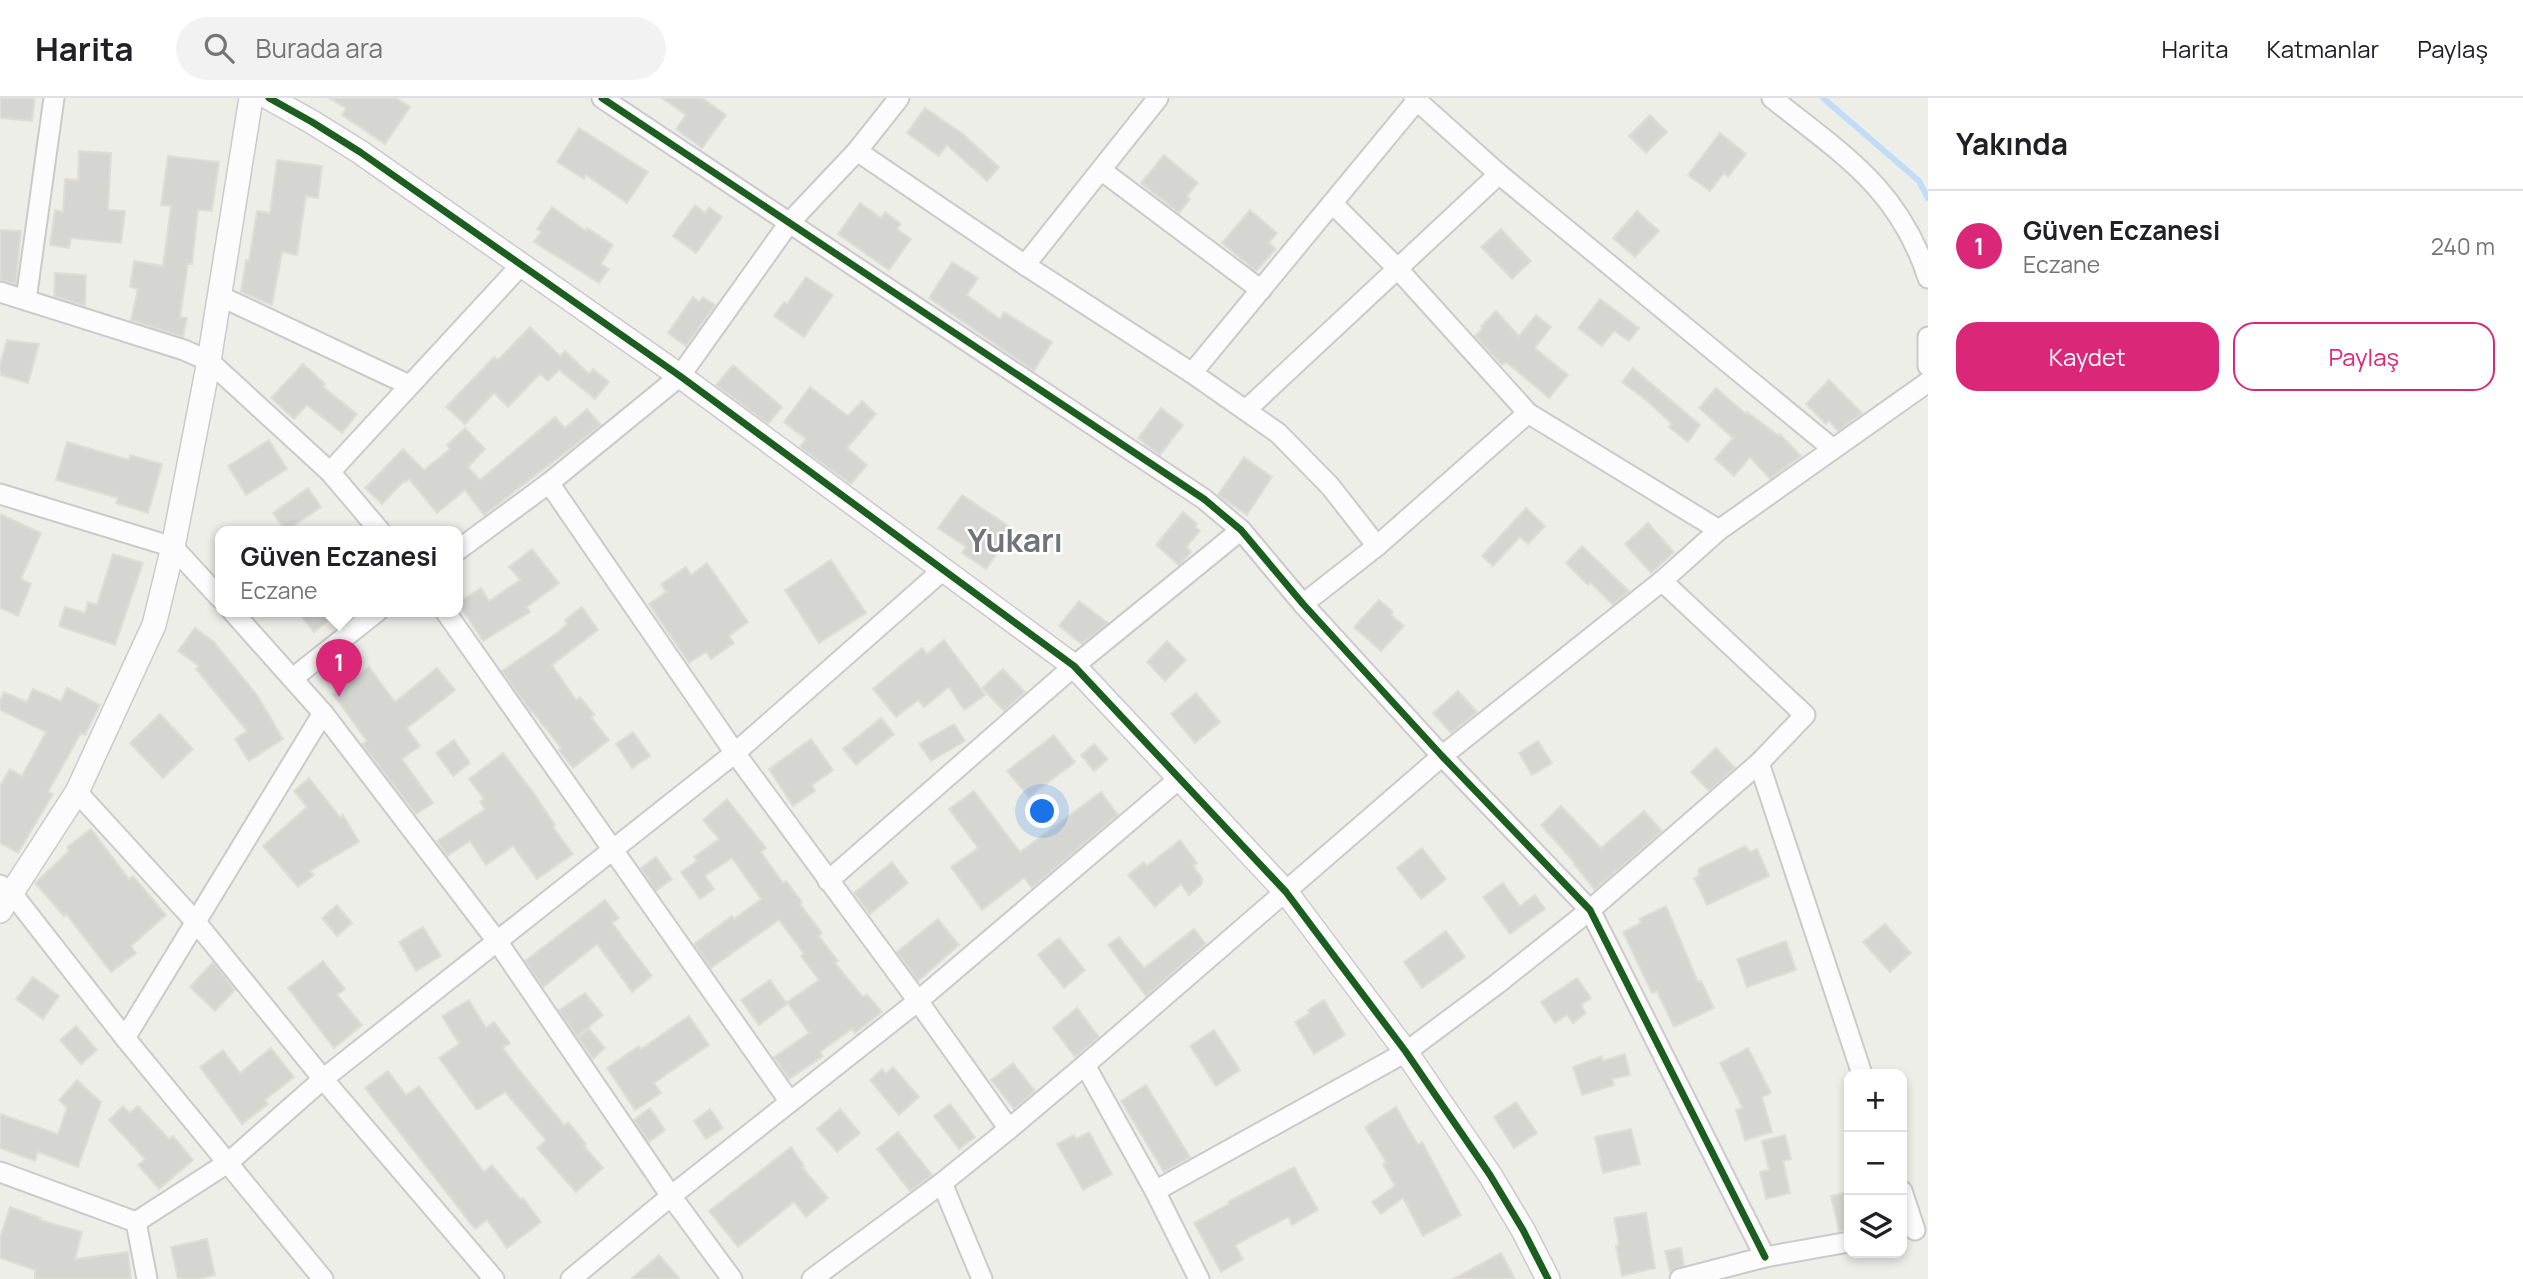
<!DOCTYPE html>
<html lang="tr">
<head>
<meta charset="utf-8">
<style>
	body { margin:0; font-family:Manrope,sans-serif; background:#f2f2f2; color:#202124 }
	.controls { position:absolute; right:21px; bottom:21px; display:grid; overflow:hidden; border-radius:14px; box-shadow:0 4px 10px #0003 }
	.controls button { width:63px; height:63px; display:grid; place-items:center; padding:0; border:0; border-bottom:2px solid #e0e0e0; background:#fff; color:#202124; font:35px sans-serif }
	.you { position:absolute; left:1043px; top:714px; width:24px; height:24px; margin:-18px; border:5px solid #fff; border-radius:50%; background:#1a73e8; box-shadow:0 0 0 10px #1a73e833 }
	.badge { display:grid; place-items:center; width:46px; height:46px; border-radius:50%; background:#db2777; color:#fff; font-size:23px; font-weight:700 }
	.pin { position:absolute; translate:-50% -58px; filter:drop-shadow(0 2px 4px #0008) }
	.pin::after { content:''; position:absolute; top:37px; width:24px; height:21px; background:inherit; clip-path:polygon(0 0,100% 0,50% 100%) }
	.popup { position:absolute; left:215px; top:428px; width:248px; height:91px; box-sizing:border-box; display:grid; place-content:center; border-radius:14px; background:#fff; filter:drop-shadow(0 2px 5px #0005); font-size:23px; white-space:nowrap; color:#757577 }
	.popup b { font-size:26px; color:#202124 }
	.popup::after { content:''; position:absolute; left:50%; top:100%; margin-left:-14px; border:14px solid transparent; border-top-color:#fff }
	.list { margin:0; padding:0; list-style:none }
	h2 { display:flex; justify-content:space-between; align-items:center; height:91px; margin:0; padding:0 28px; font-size:30px }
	h2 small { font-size:23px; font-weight:400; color:#757577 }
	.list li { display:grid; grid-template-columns:46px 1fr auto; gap:21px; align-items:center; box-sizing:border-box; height:112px; padding:0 28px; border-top:2px solid #e0e0e0 }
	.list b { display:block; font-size:26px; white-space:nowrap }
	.list p { margin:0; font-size:23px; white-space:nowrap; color:#757577 }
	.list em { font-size:23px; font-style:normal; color:#757577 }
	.actions { display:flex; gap:14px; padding:21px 28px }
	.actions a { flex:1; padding:16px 0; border:2px solid #db2777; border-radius:21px; text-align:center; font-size:24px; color:#db2777 }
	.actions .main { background:#db2777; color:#fff }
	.icon { flex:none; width:38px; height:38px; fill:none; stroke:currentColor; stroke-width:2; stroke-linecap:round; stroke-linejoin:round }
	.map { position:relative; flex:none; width:1928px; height:1181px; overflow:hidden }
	header { display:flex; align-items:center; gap:42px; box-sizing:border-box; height:98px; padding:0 35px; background:#fff; border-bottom:2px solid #e0e0e0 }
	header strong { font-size:33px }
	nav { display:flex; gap:38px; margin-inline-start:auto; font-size:24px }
	.search { width:490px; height:63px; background:#f2f2f2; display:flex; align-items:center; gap:18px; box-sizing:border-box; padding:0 24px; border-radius:38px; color:#757577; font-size:26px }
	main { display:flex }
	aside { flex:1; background:#fff }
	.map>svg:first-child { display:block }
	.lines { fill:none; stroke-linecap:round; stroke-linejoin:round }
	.stream { stroke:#c0dcf6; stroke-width:6 }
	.building { fill:#d5d5d2; stroke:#deddd8; stroke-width:2 }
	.minor-casing { stroke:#cacaca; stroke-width:23 }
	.tertiary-casing { stroke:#cacaca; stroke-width:26 }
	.minor { stroke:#fcfcfc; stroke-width:19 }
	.tertiary { stroke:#fcfcfc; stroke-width:23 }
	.cycleway-casing { stroke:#fff; stroke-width:11 }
	.cycleway { stroke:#1b5e20; stroke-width:7 }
	.labels { text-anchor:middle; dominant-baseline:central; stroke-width:5; stroke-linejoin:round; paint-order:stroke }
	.district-label { font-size:32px; font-weight:bold; fill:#707479; stroke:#fff }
</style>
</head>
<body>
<header>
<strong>Harita</strong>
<div class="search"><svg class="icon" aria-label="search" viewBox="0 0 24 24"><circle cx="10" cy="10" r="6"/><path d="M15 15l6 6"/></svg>Burada ara</div>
<nav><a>Harita</a><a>Katmanlar</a><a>Paylaş</a></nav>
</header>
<main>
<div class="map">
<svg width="1928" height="1181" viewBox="0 0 1928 1181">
	<rect width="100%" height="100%" fill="#eeeee9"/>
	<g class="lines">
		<path class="stream" d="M1823,0L1919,83L1928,100"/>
	</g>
	<g class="building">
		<path d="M0,0H35L32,23L0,20Z"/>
		<path d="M329,0H396L410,9L385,46L342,17L346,10Z"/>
		<path d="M662,0H702L726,17L702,50L676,31L686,17Z"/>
		<path d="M925,10L963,36L999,69L987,83L947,47L939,58L907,35Z"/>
		<path d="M1650,17L1667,34L1646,55L1629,38Z"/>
		<path d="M579,30L648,74L627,105L586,77L584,81L557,64Z"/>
		<path d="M1720,35L1746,56L1728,79L1724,75L1710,93L1688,77Z"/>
		<path d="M79,53L111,55L108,112L125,113L121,145L71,140L69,150L50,147L55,112L63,114L65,81L78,82Z"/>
		<path d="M1164,57L1198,85L1187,98L1190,101L1179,115L1141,85Z"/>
		<path d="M168,58L219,64L212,113L198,112L192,166H188L180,219L187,220L183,239L131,222L138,191L130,189L134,163L163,168L171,108L161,107Z"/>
		<path d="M277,62L322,68L318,100L306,98L297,157L282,154L272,207L241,194L246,162L249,163L257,113L270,115Z"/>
		<path d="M860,105L881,120L885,114L901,126L897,131L911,141L889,172L838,136Z"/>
		<path d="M695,107L705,115L709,109L722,119L696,155L673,138Z"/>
		<path d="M552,109L586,133L587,130L613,147L601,166L609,171L599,185L534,144L541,134L537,131Z"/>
		<path d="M1250,112L1277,135L1269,145L1276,151L1256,173L1222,145Z"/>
		<path d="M1637,113L1659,133L1635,159L1613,140Z"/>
		<path d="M1501,131L1531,163L1512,181L1481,149Z"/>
		<path d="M0,132L21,133L16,186L0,182Z"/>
		<path d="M952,164L978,180L967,197L1000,221L1004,214L1052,244L1034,273L929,200Z"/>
		<path d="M55,175L86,177L85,208L54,198Z"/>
		<path d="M806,179L833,197L804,239L774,218L784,204L787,206Z"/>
		<path d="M693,199L699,204L703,199L715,207L686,248L668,235Z"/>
		<path d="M1600,201L1639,230L1629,243L1614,233L1602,248L1578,230Z"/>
		<path d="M1496,213L1519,238L1536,217L1551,229L1535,250L1568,277L1549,300L1506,264L1502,267L1475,238L1483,230L1481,228Z"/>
		<path d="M530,229L560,258L565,253L589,276L593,271L609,284L595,301L559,272L548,283L540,276L508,309L494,295L465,326L446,309L494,259L498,262Z"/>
		<path d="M7,242L39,246L28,285L0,277V266Z"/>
		<path d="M303,266L325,286L323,289L357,316L342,335L307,307L294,321L271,300Z"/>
		<path d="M733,267L782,309L768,326L716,287Z"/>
		<path d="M1633,270L1700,327L1688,344L1669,329L1672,326L1647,303L1622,284Z"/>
		<path d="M1829,282L1862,315L1838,333L1829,323L1826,326L1806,306Z"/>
		<path d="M810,289L848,318L862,303L876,316L847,350L867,367L851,386L800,349L806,341L784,324Z"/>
		<path d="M1716,290L1746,316L1747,314L1779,338L1780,336L1801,358L1770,381L1750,359L1734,378L1715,361L1733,340L1699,310Z"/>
		<path d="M1161,310L1183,327L1160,357L1138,340Z"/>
		<path d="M587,311L601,327L484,417L465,392L437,415L409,381L406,384L404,383L382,406L365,390L403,351L424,372L450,351L447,347L465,330L485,351L468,369L480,382L555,319L565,330Z"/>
		<path d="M269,342L287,371L246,397L228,368Z"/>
		<path d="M67,344L129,362L130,357L162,366L148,415L116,405L118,400L56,382Z"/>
		<path d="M1244,359L1272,379L1247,417L1218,397Z"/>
		<path d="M308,390L321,409L286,433L273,415Z"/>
		<path d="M962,397L1013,431L986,471L962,455L966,449L938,430Z"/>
		<path d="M1526,410L1545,428L1528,446L1520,439L1493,468L1482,458Z"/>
		<path d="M1183,414L1197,426L1195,429L1200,433L1186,449L1191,454L1179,467L1156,447Z"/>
		<path d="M0,416L41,435L21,481L31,486L18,518L0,510Z"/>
		<path d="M1648,425L1674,454L1651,475L1625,446Z"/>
		<path d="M1582,448L1629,493L1613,507L1590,484L1588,487L1566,465Z"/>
		<path d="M532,451L559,485L527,509L530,514L483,543L458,505L481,490L489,503L520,482L509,469Z"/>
		<path d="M113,456L143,465L115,547L59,528L65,509L85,515L88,504L97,507Z"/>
		<path d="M831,462L866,515L819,545L785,492Z"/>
		<path d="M707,465L748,524L729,538L734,545L711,561L706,554L689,565L649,506L666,494L661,486L686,469L691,477Z"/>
		<path d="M1379,502L1393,514L1391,517L1404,528L1381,553L1354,529Z"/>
		<path d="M1079,503L1108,525L1082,546L1059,528Z"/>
		<path d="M582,509L598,532L552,567L576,602L580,599L595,617L591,619L609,642L573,670L559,652L561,650L532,613L531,614L502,573L557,535L567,526L565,522Z"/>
		<path d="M297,513H340L314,534Z"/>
		<path d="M195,530L214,544L257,597L283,641L249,663L235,641L247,633L196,571L199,568L178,553Z"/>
		<path d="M944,542L985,597L964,612L949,589L924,609L918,602L896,619L873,591L922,550L927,556Z"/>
		<path d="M1167,543L1186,562L1165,583L1147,564Z"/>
		<path d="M369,569L395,604L437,570L455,592L407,630L420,648L402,661L433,705L416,716L362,646L367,643L333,596Z"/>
		<path d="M1003,571L1025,594L1004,613L982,590Z"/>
		<path d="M67,590L100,607L85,637L81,635L48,694L53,696L18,755L0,745V688L10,671L22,678L46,634L0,612V603L4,594L27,604L33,591L61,603Z"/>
		<path d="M1458,593L1477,614L1451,635L1433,615Z"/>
		<path d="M1196,595L1220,624L1195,645L1171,616Z"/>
		<path d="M160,616L193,651L163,680L130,645Z"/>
		<path d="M881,620L894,636L856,667L843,651Z"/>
		<path d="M954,626L965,643L931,663L919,646Z"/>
		<path d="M633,634L650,658L632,670L616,646Z"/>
		<path d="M1054,637L1075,664L1029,699L1007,673Z"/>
		<path d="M811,641L833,672L812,687L815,693L793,708L769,671Z"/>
		<path d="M454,642L470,665L453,678L436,655Z"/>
		<path d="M1538,643L1552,665L1532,677L1519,655Z"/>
		<path d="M1094,646L1108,661L1094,673L1081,657Z"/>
		<path d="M1716,650L1735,670L1709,693L1691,674Z"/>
		<path d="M503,655L533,694L555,727L553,729L573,756L537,781L513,748L486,767L470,743L447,758L437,743L485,711L480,704L484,701L469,681Z"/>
		<path d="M309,680L340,719L343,717L359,744L310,773L314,777L298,789L263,748L307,709L294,693Z"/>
		<path d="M974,693L1020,754L1101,694L1118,717L1032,790L1024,780L982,812L951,769L978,750L949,711Z"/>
		<path d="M727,701L766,750L761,754L783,785L786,783L802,804L800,806L822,835L819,838L838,863L835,865L863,899L867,896L882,914L855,935L852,931L820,954L823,958L789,981L774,959L809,935L787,904L819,882L801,858L804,856L779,822L711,870L694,846L732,818L734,821L761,801L732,760L705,778L714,791L700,801L681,774L697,763L694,759L719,741L703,722Z"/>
		<path d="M1561,708L1601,750L1644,713L1662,733L1595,792L1574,766L1575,765L1541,727Z"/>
		<path d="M91,731L129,781L133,778L166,817L131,848L136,855L111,874L66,816L64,818L35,785L69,753L67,749Z"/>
		<path d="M1180,742L1197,765L1193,768L1202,780V786L1189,797L1181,786L1155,809L1128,777L1144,764L1147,768Z"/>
		<path d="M1745,748L1750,754L1757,751L1769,778L1707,807L1694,780L1700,777L1698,773L1700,770Z"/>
		<path d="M1422,750L1446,781L1421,801L1397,770Z"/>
		<path d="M656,759L672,781L656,793L641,770Z"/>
		<path d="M892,764L908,785L870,816L854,795Z"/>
		<path d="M1503,785L1520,808L1535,797L1545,811L1510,836L1483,799Z"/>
		<path d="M605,802L619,820L612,825L652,878L632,894L597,846L543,889L525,863Z"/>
		<path d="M337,807L352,825L337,838L322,820Z"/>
		<path d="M1666,808L1698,884L1701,883L1714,910L1674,929L1657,893L1652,895L1623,834L1641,825L1639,821Z"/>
		<path d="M938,821L959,847L918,883L897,854Z"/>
		<path d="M1885,826L1911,855L1890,874L1863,844Z"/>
		<path d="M423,829L441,858L416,873L399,844Z"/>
		<path d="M1194,831L1206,846L1146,898L1108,847L1119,839L1144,870Z"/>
		<path d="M1446,833L1465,859L1422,890L1404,864Z"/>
		<path d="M1059,840L1085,872L1064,890L1038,857Z"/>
		<path d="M1786,843L1796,872L1747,889L1737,861Z"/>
		<path d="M323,863L345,891L337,897L362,927L334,950L288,890Z"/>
		<path d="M213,864L235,892L215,913L190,889Z"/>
		<path d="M33,879L59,898L43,921L16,901Z"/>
		<path d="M1577,880L1591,900L1581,907L1586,915L1573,925L1567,917L1555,925L1541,904Z"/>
		<path d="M770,882L787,906L759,927L741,902Z"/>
		<path d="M585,895L603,917L577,939L559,912Z"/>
		<path d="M469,902L486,930L494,924L510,945L503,950L520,973L564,1027L568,1024L586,1046L584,1048L603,1070L576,1094L537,1050L546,1042L505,994L477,1012L439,960L459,946L442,918Z"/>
		<path d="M1324,902L1345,937L1314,956L1295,924L1310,915L1308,912Z"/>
		<path d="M1077,910L1099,939L1075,959L1053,930Z"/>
		<path d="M689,918L709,947L654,985L661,995L635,1012L607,970L639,948L641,951Z"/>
		<path d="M76,928L97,952L81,966L60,942Z"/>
		<path d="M589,931L605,950L593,961L578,940Z"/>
		<path d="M1214,932L1240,972L1216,988L1190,948Z"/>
		<path d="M271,950L294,979L265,1002L268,1006L242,1026L200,969L223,952L240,975Z"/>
		<path d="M1748,950L1771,995L1762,999L1772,1034L1745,1042L1736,1012L1743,1010L1720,965Z"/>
		<path d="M1625,956L1630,977L1612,981L1614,987L1582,997L1573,969L1602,958L1603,963Z"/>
		<path d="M1013,965L1035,993L1014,1011L991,982Z"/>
		<path d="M893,969L919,999L899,1017L870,982L882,971L886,976Z"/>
		<path d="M388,973L406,997L419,988L484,1074L492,1067L521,1102L523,1100L541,1124L507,1150L487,1122L475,1131L365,990Z"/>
		<path d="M77,982L101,1004L78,1069L38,1054L35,1063L0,1050V1016L58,1036L67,1010L59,1002Z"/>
		<path d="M1146,987L1190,1059L1164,1074L1121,1003Z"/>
		<path d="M1516,1004L1537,1035L1514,1050L1494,1019Z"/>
		<path d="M950,1006L975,1039L959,1051L934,1018Z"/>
		<path d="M123,1008L130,1015L138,1008L169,1041L173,1038L193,1062L159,1091L138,1067L145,1061L109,1022Z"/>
		<path d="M1396,1009L1418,1047L1422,1044L1461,1117L1423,1138L1403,1100L1381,1116L1372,1104L1395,1088L1383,1066L1386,1064L1365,1029Z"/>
		<path d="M650,1010L665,1032L649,1044L634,1022Z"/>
		<path d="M710,1011L723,1030L706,1041L694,1023Z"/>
		<path d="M840,1011L860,1035L837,1054L817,1031Z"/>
		<path d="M1631,1031L1640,1066L1603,1075L1595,1039Z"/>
		<path d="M898,1034L932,1077L910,1093L877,1051Z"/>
		<path d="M1089,1034L1112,1076L1083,1092L1057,1046L1074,1037L1076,1041Z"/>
		<path d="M1785,1037L1791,1061L1783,1063L1790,1095L1766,1101L1760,1074L1769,1072L1762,1043Z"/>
		<path d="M791,1049L804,1068L802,1069L828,1100L806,1119L794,1104L738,1149L709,1113Z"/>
		<path d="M1294,1069L1318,1112L1292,1127L1288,1119L1235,1147L1243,1161L1221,1174L1194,1125L1229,1106L1228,1104Z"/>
		<path d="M1849,1094V1132L1839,1133L1831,1098Z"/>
		<path d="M10,1109L41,1120L40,1122L82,1134L75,1161L128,1154L131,1181H35V1172L0,1160V1140Z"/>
		<path d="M1646,1115L1655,1170L1622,1178L1616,1148L1619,1147L1614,1120Z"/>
		<path d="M207,1141L215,1177L199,1181H178L171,1149Z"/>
		<path d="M1681,1150L1684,1167L1670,1174L1665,1153Z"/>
		<path d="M1501,1155L1515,1181H1453Z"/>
		<path d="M659,1157L680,1181H631Z"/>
	</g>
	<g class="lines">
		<defs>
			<g id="minor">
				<path d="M602,0L1204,401L1241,432L1303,506L1442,658L1590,812L1765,1159"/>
				<path d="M1414,0L1499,76L1833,351"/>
				<path d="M1772,0C1842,56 1899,90 1928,180"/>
				<path d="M857,53L1025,167L1192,275L1278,335L1330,388L1377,448"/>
				<path d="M1101,72L1261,192"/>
				<path d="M1333,106L1397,170L1528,315L1719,432"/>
				<path d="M1025,167L1158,0"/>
				<path d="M0,194L184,252L209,263L330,374L380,433"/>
				<path d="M220,198L409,287"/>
				<path d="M26,202L54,0"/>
				<path d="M1928,239V268"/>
				<path d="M1192,275L1419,0"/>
				<path d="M1246,312L1499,76"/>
				<path d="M330,374L521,167"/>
				<path d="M549,385L735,655L918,903L1009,1031"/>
				<path d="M0,396L173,449L220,500"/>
				<path d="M458,452L549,385L680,278L789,125L857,53L899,0"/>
				<path d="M1303,506L1377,448L1528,315"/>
				<path d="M232,513L323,615L497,843L671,1098L732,1181"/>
				<path d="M445,513L790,1004"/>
				<path d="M293,580L378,513"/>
				<path d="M1759,665L1862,976"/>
				<path d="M77,694L195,823L323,981L494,1181"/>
				<path d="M828,783L1074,568L1241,432"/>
				<path d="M0,787L11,794L125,940L323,1181"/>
				<path d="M125,940L323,615"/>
				<path d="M1085,967L1155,1093L1199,1181"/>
				<path d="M0,1074L136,1124L229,1064L323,981L735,655L944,471"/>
				<path d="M942,1085L982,1181"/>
				<path d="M1155,1093L1406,954L1497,886L1590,812L1759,665L1805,617L1662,483"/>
				<path d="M1902,1093L1915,1132"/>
				<path d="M136,1124L147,1181"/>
				<path d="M571,1181L671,1098L918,903L1180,680"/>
				<path d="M812,1181L942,1085L1009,1031L1085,967L1442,658L1662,483L1719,432L1928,284"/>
				<path d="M1680,1181L1765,1159L1849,1144"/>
			</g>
			<g id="tertiary">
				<path d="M269,0L312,24L360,54L680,278L1074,568L1286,794L1406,954L1490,1077L1523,1132L1548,1181"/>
				<path d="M0,813L77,694L154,527L173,449L209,263L251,0"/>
			</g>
		</defs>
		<use href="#minor" class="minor-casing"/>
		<use href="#tertiary" class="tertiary-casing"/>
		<use href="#minor" class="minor"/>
		<use href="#tertiary" class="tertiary"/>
		<defs>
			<g id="cycleway">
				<path d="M269,0L312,24L360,54L680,278L1074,568L1286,794L1406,954L1490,1077L1523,1132L1548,1181"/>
				<path d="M602,0L1204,401L1241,432L1303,506L1442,658L1590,812L1765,1159"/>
			</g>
		</defs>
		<use href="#cycleway" class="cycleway-casing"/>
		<use href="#cycleway" class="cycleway"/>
	</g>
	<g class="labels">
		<g class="district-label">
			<text x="1015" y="442">Yukarı</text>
		</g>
	</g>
</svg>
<div class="controls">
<button>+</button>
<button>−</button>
<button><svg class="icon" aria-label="layers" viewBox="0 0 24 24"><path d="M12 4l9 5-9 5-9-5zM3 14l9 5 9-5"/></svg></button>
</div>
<div class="you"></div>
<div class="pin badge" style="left:339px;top:599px">1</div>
<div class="popup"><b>Güven Eczanesi</b>Eczane</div>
</div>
<aside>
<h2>Yakında<small></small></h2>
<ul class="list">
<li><span class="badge">1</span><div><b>Güven Eczanesi</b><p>Eczane</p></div><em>240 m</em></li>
</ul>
<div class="actions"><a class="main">Kaydet</a><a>Paylaş</a></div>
</aside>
</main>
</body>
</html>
